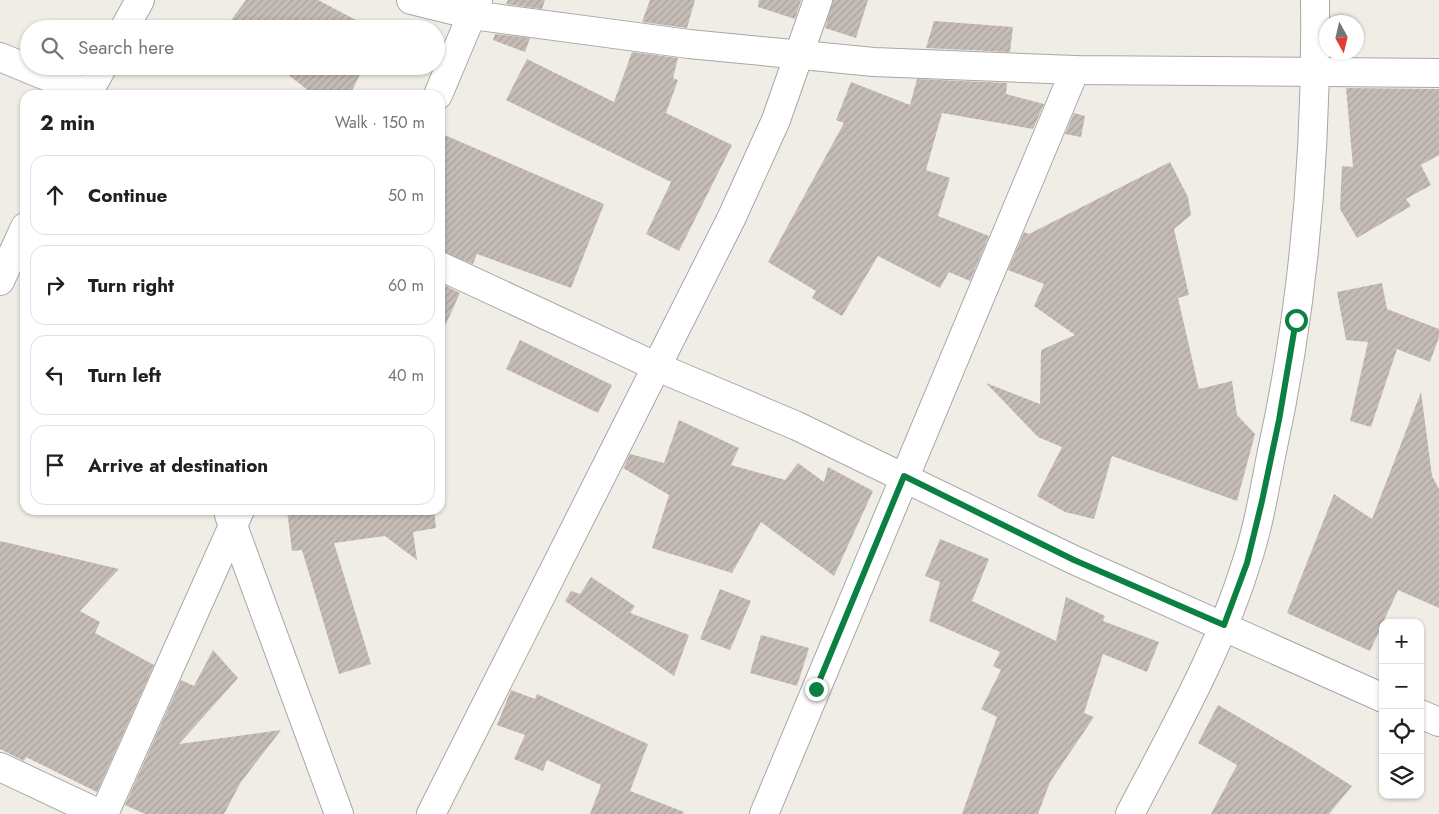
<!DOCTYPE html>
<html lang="en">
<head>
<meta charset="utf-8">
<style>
	body { margin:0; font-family:Jost,sans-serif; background:#f6f6f6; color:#202124 }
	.controls { position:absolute; right:15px; bottom:15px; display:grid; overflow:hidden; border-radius:10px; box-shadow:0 1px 4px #0004 }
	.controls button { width:45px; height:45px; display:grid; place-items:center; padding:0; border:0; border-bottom:1px solid #e0e0e0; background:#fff; color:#202124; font:25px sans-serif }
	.compass { position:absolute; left:1319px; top:15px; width:45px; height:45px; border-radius:50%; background:#fff; box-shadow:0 1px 4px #0004; rotate:172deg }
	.stop { position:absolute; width:15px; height:15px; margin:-11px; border:4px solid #0b8043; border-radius:50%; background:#fff }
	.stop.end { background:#0b8043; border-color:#fff; box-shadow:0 1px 5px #0008 }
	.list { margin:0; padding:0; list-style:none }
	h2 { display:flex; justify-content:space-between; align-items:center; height:65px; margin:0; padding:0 20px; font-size:21px }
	h2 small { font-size:16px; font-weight:400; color:#757577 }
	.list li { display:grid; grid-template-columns:32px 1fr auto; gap:15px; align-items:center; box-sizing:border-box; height:80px; margin:0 10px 10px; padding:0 10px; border:1px solid #e0e0e0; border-radius:15px }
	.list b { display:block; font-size:19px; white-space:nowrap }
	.list em { font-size:16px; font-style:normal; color:#757577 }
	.icon { flex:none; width:28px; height:28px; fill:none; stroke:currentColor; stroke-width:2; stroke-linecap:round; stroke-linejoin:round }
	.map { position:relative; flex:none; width:1439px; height:814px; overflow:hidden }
	.search { position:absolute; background:#fff; box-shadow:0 1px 4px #0004; left:20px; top:20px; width:425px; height:55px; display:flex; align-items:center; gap:12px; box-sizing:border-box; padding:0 18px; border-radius:28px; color:#757577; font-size:19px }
	.panel { position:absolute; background:#fff; box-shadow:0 1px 4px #0004; left:20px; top:90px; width:425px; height:425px; border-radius:15px }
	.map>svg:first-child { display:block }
	.building { fill:url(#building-hatch) }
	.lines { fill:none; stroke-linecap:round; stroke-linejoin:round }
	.minor-casing { stroke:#a7a7a7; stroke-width:30 }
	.minor { stroke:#fff; stroke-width:28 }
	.route { stroke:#0b8043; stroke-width:6 }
</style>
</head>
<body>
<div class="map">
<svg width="1439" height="814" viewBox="0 0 1439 814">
	<defs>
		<pattern id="building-hatch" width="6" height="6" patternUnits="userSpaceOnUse" patternTransform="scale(1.25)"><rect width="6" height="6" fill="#c5bcb6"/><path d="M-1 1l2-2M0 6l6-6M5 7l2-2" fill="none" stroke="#a9a19c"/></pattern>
	</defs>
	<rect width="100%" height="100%" fill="#f0ede7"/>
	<g class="building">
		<path d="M246,0H318L373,29H228L226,27Z"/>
		<path d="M508,0H545L542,9L506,4Z"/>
		<path d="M650,0H695L687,28L642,22Z"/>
		<path d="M759,0H801L795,19L758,7Z"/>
		<path d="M833,0H868L856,38L825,28Z"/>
		<path d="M934,21L1013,27L1010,52L926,48Z"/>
		<path d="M495,34L530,38L525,52L493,40Z"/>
		<path d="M632,52L678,58L673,78L678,80L666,113L732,145L679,251L646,234L671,182L506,100L527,59L614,102Z"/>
		<path d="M277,66H364L350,95H314Z"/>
		<path d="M917,79L1007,83L1006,94L1044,104L1033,129L942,113L926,170L950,178L938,216L989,236L970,281L949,272L940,288L878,256L842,316L812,298L816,291L768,262L844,123L836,120L851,82L910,105Z"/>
		<path d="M1346,88L1439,89V155L1421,165L1431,185L1406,199L1411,206L1357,238L1340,209L1342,166L1353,167Z"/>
		<path d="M1074,113L1085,116L1081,137L1065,134Z"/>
		<path d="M440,133L604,204L571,288L477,254L473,264L440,251Z"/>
		<path d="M1170,162L1188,197L1191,215L1174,229L1189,295L1178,298L1199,389L1232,381L1237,415L1255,434L1237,501L1112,456L1094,519L1065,512L1037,496L1062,447L1038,437L986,383L1040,404L1041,350L1075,335L1034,306L1044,284L1008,270L1024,232L1029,234Z"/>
		<path d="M440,283L460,293L440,337Z"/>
		<path d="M1382,283L1387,309L1439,329V337L1430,362L1397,349L1371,427L1350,421L1368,342L1346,340L1337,292Z"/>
		<path d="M520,340L612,385L598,413L506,369Z"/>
		<path d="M1421,392L1432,476L1439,489V608L1398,590L1370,651L1287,613L1334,494L1372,519Z"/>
		<path d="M679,420L739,448L731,465L785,480L798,463L824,482L828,467L873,491L834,576L761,522L732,573L652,548L669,495L623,468L630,454L664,463Z"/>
		<path d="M287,510H434L436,528L413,532L417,560L385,536L334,543L371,664L339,674L302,550L292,551Z"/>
		<path d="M940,539L989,559L972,601L1056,641L1066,597L1105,616L1103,621L1159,642L1147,672L1103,654L1084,713L1094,717L1050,782L1038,814H962L997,717L981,709L1001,670L993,666L1000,652L929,621L940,582L925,576Z"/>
		<path d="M0,541L119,569L80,611L100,622L95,633L154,665L97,792L26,757L24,761L0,749Z"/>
		<path d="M591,577L635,606L630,613L689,635L674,676L565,601L571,591L580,594Z"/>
		<path d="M720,589L751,601L730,650L700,639Z"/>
		<path d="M761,635L809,648L797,686L750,673Z"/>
		<path d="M213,650L238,678L179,744L281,730L241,782L224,814H145L125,805L181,680L194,686Z"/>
		<path d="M511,690L535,699L537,694L648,744L630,791L684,812L683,814H590L601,785L547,760L543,771L514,759L525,735L497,725Z"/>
		<path d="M1218,705L1295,750L1352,786L1329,814H1211L1237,765L1198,743Z"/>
	</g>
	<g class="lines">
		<defs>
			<g id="minor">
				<path d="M411,0L472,15L689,44L874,62L1075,70L1439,73"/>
				<path d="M124,29L140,0"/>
				<path d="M0,57L92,95"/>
				<path d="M87,95L103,66"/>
				<path d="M438,95L478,0"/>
				<path d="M440,266L655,366L797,426L1074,560L1383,698"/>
				<path d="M0,281L25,227"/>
				<path d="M229,515L339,814"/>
				<path d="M1420,714L1439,722"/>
				<path d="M0,767L100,814"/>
				<path d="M104,814L240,510"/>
				<path d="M431,814L731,219L776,120L818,0"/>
				<path d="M764,814L1075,70"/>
				<path d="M1130,814C1172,733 1219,651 1246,564C1258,529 1264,492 1271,456C1304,306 1317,154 1315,0"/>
			</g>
		</defs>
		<use href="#minor" class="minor-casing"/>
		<use href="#minor" class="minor"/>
	</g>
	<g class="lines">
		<path class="route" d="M816,689L904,476L1074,560L1224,625L1247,563L1262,501L1279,420L1296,320"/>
	</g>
</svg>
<div class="controls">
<button>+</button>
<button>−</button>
<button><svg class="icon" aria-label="locate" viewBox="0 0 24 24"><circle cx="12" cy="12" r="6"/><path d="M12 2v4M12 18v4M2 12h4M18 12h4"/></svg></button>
<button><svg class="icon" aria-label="layers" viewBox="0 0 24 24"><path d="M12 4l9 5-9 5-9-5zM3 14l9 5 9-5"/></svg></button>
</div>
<svg class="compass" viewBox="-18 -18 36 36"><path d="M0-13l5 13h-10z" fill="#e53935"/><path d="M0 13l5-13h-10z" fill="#757577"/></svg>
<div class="stop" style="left:1296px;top:320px"></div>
<div class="stop end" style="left:816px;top:689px"></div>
<div class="search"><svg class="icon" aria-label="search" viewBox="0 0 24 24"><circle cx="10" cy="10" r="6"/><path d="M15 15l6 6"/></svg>Search here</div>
<section class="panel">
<h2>2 min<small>Walk · 150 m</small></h2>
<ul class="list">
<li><svg class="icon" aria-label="ahead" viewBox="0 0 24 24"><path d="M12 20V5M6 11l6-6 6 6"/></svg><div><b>Continue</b></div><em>50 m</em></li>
<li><svg class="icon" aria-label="right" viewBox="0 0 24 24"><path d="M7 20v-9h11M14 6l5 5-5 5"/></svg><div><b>Turn right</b></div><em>60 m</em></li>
<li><svg class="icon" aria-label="left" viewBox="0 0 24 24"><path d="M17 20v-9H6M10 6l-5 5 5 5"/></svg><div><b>Turn left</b></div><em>40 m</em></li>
<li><svg class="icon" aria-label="arrive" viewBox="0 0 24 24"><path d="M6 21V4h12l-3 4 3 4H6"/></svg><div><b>Arrive at destination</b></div></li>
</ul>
</section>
</div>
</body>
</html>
